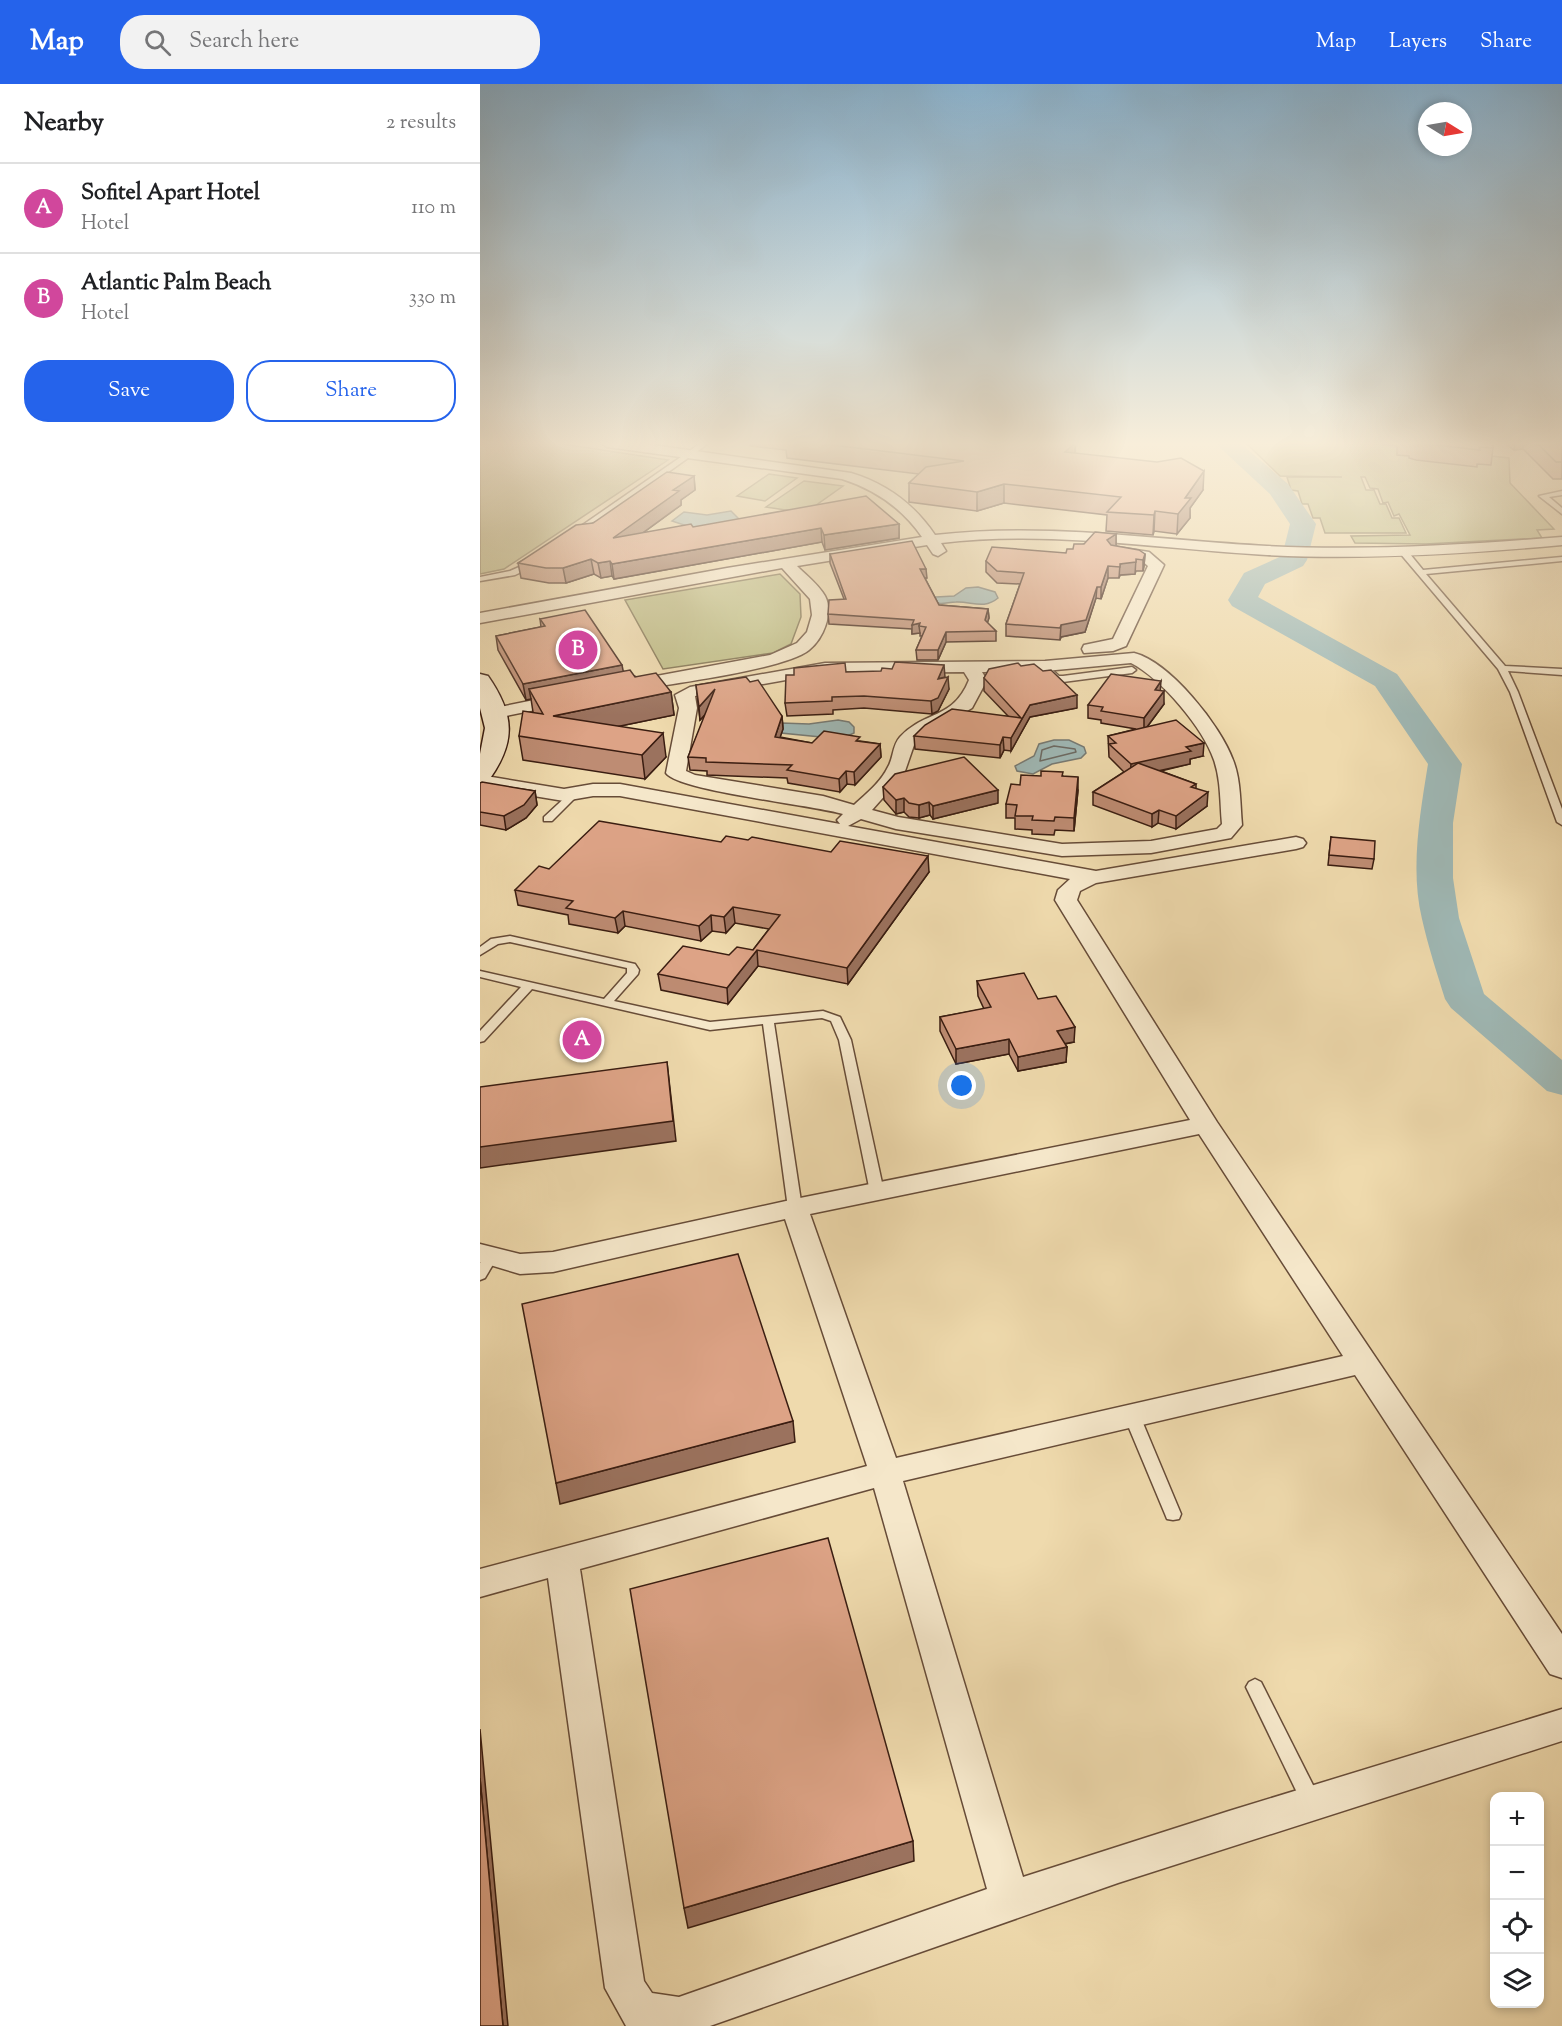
<!DOCTYPE html>
<html lang="en">
<head>
<meta charset="utf-8">
<style>
	body { margin:0; font-family:"Sorts Mill Goudy",serif; background:#f2f2f2; color:#202124 }
	.controls { position:absolute; right:18px; bottom:18px; display:grid; overflow:hidden; border-radius:12px; box-shadow:0 3px 9px #0003 }
	.controls button { width:54px; height:54px; display:grid; place-items:center; padding:0; border:0; border-bottom:2px solid #e0e0e0; background:#fff; color:#202124; font:30px sans-serif }
	.compass { position:absolute; left:938px; top:18px; width:54px; height:54px; border-radius:50%; background:#fff; box-shadow:0 3px 9px #0003; rotate:101deg }
	.you { position:absolute; left:482px; top:1002px; width:21px; height:21px; margin:-15px; border:4px solid #fff; border-radius:50%; background:#1a73e8; box-shadow:0 0 0 9px #1a73e833 }
	.badge { display:grid; place-items:center; width:39px; height:39px; border-radius:50%; background:#2563eb; color:#fff; font-size:20px; font-weight:700 }
	.pin { position:absolute; translate:-50% -50%; border:3px solid #fff; box-shadow:0 2px 6px #0006 }
	.list { margin:0; padding:0; list-style:none }
	h2 { display:flex; justify-content:space-between; align-items:center; height:78px; margin:0; padding:0 24px; font-size:26px }
	h2 small { font-size:20px; font-weight:400; color:#757577 }
	.list li { display:grid; grid-template-columns:39px 1fr auto; gap:18px; align-items:center; box-sizing:border-box; height:90px; padding:0 24px; border-top:2px solid #e0e0e0 }
	.list b { display:block; font-size:22px; white-space:nowrap }
	.list p { margin:0; font-size:20px; white-space:nowrap; color:#757577 }
	.list em { font-size:20px; font-style:normal; color:#757577 }
	.actions { display:flex; gap:12px; padding:18px 24px }
	.actions a { flex:1; padding:14px 0; border:2px solid #2563eb; border-radius:24px; text-align:center; font-size:21px; color:#2563eb }
	.actions .main { background:#2563eb; color:#fff }
	.icon { flex:none; width:33px; height:33px; fill:none; stroke:currentColor; stroke-width:2; stroke-linecap:round; stroke-linejoin:round }
	.map { position:relative; flex:none; width:1082px; height:1942px; overflow:hidden }
	header { display:flex; align-items:center; gap:36px; box-sizing:border-box; height:84px; padding:0 30px; background:#2563eb; color:#fff }
	header strong { font-size:28px }
	nav { display:flex; gap:33px; margin-inline-start:auto; font-size:21px }
	.search { width:420px; height:54px; background:#f2f2f2; display:flex; align-items:center; gap:15px; box-sizing:border-box; padding:0 21px; border-radius:24px; color:#757577; font-size:22px }
	main { display:flex }
	aside { flex:1; background:#fff }
	.map>svg:first-child { display:block }
	.green { fill:#bfbe86; stroke:#7c6e4c; stroke-width:1.5 }
	.water { fill:#9fb8b5; stroke:#777a73; stroke-width:1.5 }
	.lines { fill:none; stroke-linecap:round; stroke-linejoin:round }
	.shore { stroke:#6c6a63; stroke-width:1.5 }
	.river { fill:#9fb8b5; fill-rule:evenodd }
	.lane-casing { stroke:#674c38; stroke-width:3 }
	.street-casing { stroke:#674c38; stroke-width:3 }
	.secondary-casing { stroke:#3a1d11; stroke-width:3 }
	.lane { fill:#f5e7ca; fill-rule:evenodd }
	.street { fill:#f5e7ca; fill-rule:evenodd }
	.secondary { fill:#f5e7ca; fill-rule:evenodd }
	.wall { fill:#be8c73; stroke:#3a1d11; stroke-width:1.5 }
	.shaded-wall { fill:#9b725e; stroke:#3a1d11; stroke-width:1.5 }
	.building { fill:#dda386; stroke:#3a1d11; stroke-width:1.5 }
</style>
</head>
<body>
<header>
<strong>Map</strong>
<div class="search"><svg class="icon" aria-label="search" viewBox="0 0 24 24"><circle cx="10" cy="10" r="6"/><path d="M15 15l6 6"/></svg>Search here</div>
<nav><a>Map</a><a>Layers</a><a>Share</a></nav>
</header>
<main>
<aside>
<h2>Nearby<small>2 results</small></h2>
<ul class="list">
<li><span class="badge" style="background:#d1479c">A</span><div><b>Sofitel Apart Hotel</b><p>Hotel</p></div><em>110 m</em></li>
<li><span class="badge" style="background:#d1479c">B</span><div><b>Atlantic Palm Beach</b><p>Hotel</p></div><em>330 m</em></li>
</ul>
<div class="actions"><a class="main">Save</a><a>Share</a></div>
</aside>
<div class="map">
<svg width="1082" height="1942" viewBox="0 0 1082 1942">
	<rect width="100%" height="100%" fill="#efdaad"/>
	<filter id="stains"><feTurbulence type="fractalNoise" baseFrequency=".00333" numOctaves="4"/><feColorMatrix values="0 0 0 0 .2 0 0 0 0 .09 0 0 0 0 .02 0 0 0 .5 -.17"/></filter>
	<radialGradient id="worn" r=".72"><stop offset=".6" stop-color="#630" stop-opacity="0"/><stop offset="1" stop-color="#630" stop-opacity=".3"/></radialGradient>
	<g class="green">
		<path d="M76,359L188,376L24,485L0,490V360Z"/>
		<path d="M766,359H890L1029,374L1030,399L1074,445L1057,446L1062,454L945,460L875,459L871,452L930,451L919,430L914,432L908,418L903,419L898,405L890,404L885,393H881L886,406H894L900,420H906L912,434H919L926,449H845L840,434H833L828,420H822L818,407L811,406L807,393H862L800,392Z"/>
		<path d="M289,390L317,394L285,417L257,412Z"/>
		<path d="M324,397L363,402L325,429L286,423Z"/>
		<path d="M300,490L320,510L321,533L311,560L293,569L183,585L145,516Z"/>
	</g>
	<g class="water">
		<path d="M251,427L262,438L219,446L192,437L204,428L227,431Z"/>
		<path d="M498,503L515,508L518,514C504,526 491,517 476,518C467,518 461,522 452,517L456,513L474,512L486,504Z"/>
		<path d="M358,636L369,638L374,643V649L361,655L301,649L302,639L329,640Z"/>
		<path d="M574,656H589L604,663L606,669L601,674L572,680L553,690L537,687L535,682L554,672L559,660Z"/>
	</g>
	<g class="lines">
		<path class="shore" d="M574,662L595,665L596,668L560,677L562,666Z"/>
		<path class="river" d="M735,359H760L808,400L836,440L827,476L823,482L785,500L778,513L917,590L982,680L973,739V794L979,834L1004,910L1082,976V1011L1067,1007L971,924L965,915C957,889 948,862 942,835C930,785 940,730 948,680L895,602L752,522L748,516L764,489L802,472L810,440L790,410Z"/>
		<defs>
			<g id="lane">
				<path d="M221,359H229L100,451H94V447Z"/>
				<path d="M1082,407V411L1069,413L1082,424V430L1059,412Z"/>
				<path d="M919,464H925L943,486L1082,473V477L946,490L1025,582L1082,585V591L1028,587L1038,608L1082,725V741L1077,738L1030,608L1018,585L919,468Z"/>
				<path d="M53,477H56V481L35,491L0,497V493L30,487Z"/>
				<path d="M568,582L579,592H583L652,583L656,586L652,589L583,598L573,596L564,585Z"/>
				<path d="M94,707L97,708V712L72,737H64V733L91,708Z"/>
				<path d="M30,852L155,880L159,886L158,890L134,917L230,938L343,927L360,933L371,956L404,1108L402,1111H392L390,1108L359,956L351,937L342,934L294,939L322,1124L320,1127H310L308,1124L283,940L230,946L52,905L4,957L0,958V947L41,903L0,893V887L124,915L147,889V884L30,858L18,860L0,871V863L11,855Z"/>
				<path d="M11,1167L16,1169L18,1172L5,1194L0,1196V1179L6,1169Z"/>
				<path d="M652,1326L657,1328L660,1332L701,1430L699,1435L693,1436L687,1435L685,1430L644,1332L647,1328Z"/>
				<path d="M775,1595L781,1598L838,1711L840,1717L838,1723L831,1726L824,1723L766,1603L769,1598Z"/>
			</g>
			<g id="street">
				<path d="M121,359H159L371,389C407,400 434,420 455,451C567,438 676,456 787,462C885,467 984,461 1082,453V461C984,470 885,476 787,471C678,465 570,446 461,459L466,467L458,472L453,470L447,461L317,482C326,491 339,501 345,512C354,529 343,555 329,566C304,586 187,600 150,607L141,602L144,598L290,571L317,559L327,548L332,531L330,515L302,484L0,539V529L247,484L442,453C422,424 396,406 362,395L127,363Z"/>
				<path d="M637,463L669,468L684,481L646,562L633,567L604,569L602,565L604,561L633,555L668,482L660,475L632,471L629,468Z"/>
				<path d="M654,569C690,578 741,642 753,676C761,696 760,720 762,741L751,754L671,769L582,772L416,745L381,735L368,742L616,787L816,753L823,755L826,759L823,763L816,765L616,799L600,807L597,816L737,1038L1082,1550V1594L1070,1590L875,1291L423,1397L543,1793L749,1727L1082,1625V1657L638,1799L230,1942H146L125,1904L68,1494L0,1513V1485L387,1382L305,1135L73,1188L40,1190L0,1178V1160L40,1170L73,1168L315,1115L710,1036L575,816L578,806L590,795L140,712H113L84,717L0,703V691L84,705L113,700H140L360,740L357,736L363,730C332,721 199,707 186,689L199,624L195,611L210,603L345,579L565,577ZM651,579C682,595 723,644 734,676C741,696 740,719 742,740L737,745L671,757L582,760L418,733L392,726L424,690L434,661L444,652L492,624L507,596L502,588L565,587ZM484,588L489,596C473,636 445,626 420,653C412,662 414,673 408,683C401,698 386,710 374,721L343,712L215,691L206,687L217,624L215,612L345,589ZM719,1050L863,1272L416,1374L330,1130ZM394,1404L507,1805L199,1913L172,1909L164,1897L100,1485Z"/>
				<path d="M84,610L90,611L93,615L90,619L16,634L7,629L10,625Z"/>
			</g>
			<path id="secondary" d="M0,590L8,592C35,631 36,658 9,696L0,698V670L5,644L0,624Z"/>
		</defs>
		<use href="#lane" class="lane-casing"/>
		<use href="#street" class="street-casing"/>
		<use href="#secondary" class="secondary-casing"/>
		<use href="#lane" class="lane"/>
		<use href="#street" class="street"/>
		<use href="#secondary" class="secondary"/>
	</g>
	<g class="wall">
		<path d="M270,359H595V369L723,406L710,424V434L697,450L674,447L673,451L626,447L627,431L524,419L497,427L429,418V399L439,390L307,374L306,366L270,362Z"/>
		<path d="M917,359H1013V364L1011,381L997,380V383L936,376L929,374V372L917,371Z"/>
		<path d="M1024,359H1082V395H1073L1043,365L1034,366Z"/>
		<path d="M214,392L215,406L201,416V421L163,449L213,443L419,440V454L345,466L342,458L134,495L132,492L121,494L114,490L86,499H69L41,494L38,479L113,439Z"/>
		<path d="M636,450V461L635,462L665,470L664,482L663,487H656L655,490L640,491L639,494H628L621,515L616,514L605,548L581,553L580,556L526,552V540L540,500L517,499L506,488V477L586,469L604,460Z"/>
		<path d="M350,470L447,494H445L459,521L508,525L509,534L507,539L516,547V557L466,558L458,576H437L436,566L442,552H440V549L432,550V545L349,540L348,530L364,515L350,479Z"/>
		<path d="M60,535L143,587L191,608L194,631L140,642L186,673L165,695L43,676L39,652L53,628L51,615L46,616L18,566L16,552L61,543Z"/>
		<path d="M366,588L464,593L469,605L458,627L452,630L384,624L353,626V630L307,632L305,619Z"/>
		<path d="M504,594L597,624L550,633L531,667L524,666L520,674L435,665L434,652L528,632L504,607Z"/>
		<path d="M270,598L302,632L303,645L300,653L332,659L380,657L400,660L401,673L375,701L367,700L360,708L308,699L307,694L227,691V687L210,686L208,673L226,630L220,636L216,601Z"/>
		<path d="M680,606L684,620L667,643L723,672L710,675V680L681,687L716,700V705L727,722L696,745L678,739L672,743L613,721V708L644,688L629,673L628,652L656,645L621,639V636L608,634V621Z"/>
		<path d="M583,692L598,706L594,747L575,746L574,751L552,750V746L535,745V734H526V720L540,701Z"/>
		<path d="M0,699L55,707L57,721L46,734L26,746L0,741Z"/>
		<path d="M403,703L518,719L453,735L450,731L439,734L429,733L424,728L416,730L404,716Z"/>
		<path d="M851,753L894,775L892,785L848,781Z"/>
		<path d="M241,758L449,788L368,900L278,882L248,920L181,906L178,890L273,866L289,845L255,839L246,849L232,847L221,857L145,842L138,849L89,840L88,831L38,821L35,806L69,785Z"/>
		<path d="M497,897L558,915L594,958L585,960L587,963L586,978L538,987L529,970L476,980L460,947V933L504,925L498,912Z"/>
	</g>
	<g class="shaded-wall">
		<path d="M595,359V378L585,368Z"/>
		<path d="M1035,359H1044L1043,365L1034,366Z"/>
		<path d="M724,387L723,406L710,424V434L697,450L698,430L705,414Z"/>
		<path d="M214,392L215,406L201,416V421L135,469L133,454L193,406Z"/>
		<path d="M524,400V419L497,427V408Z"/>
		<path d="M675,427L674,447L673,451L674,431Z"/>
		<path d="M419,440V454L345,466L344,451Z"/>
		<path d="M341,444L342,458L134,495L132,480Z"/>
		<path d="M636,450V461L627,468V456Z"/>
		<path d="M665,470L664,482L663,487V476Z"/>
		<path d="M111,475L114,490L86,499L83,484Z"/>
		<path d="M656,475L655,490L640,491L639,494L640,480Z"/>
		<path d="M130,477L132,492L121,494L118,479Z"/>
		<path d="M628,482V494L621,515V503Z"/>
		<path d="M440,485H446L447,494H440Z"/>
		<path d="M617,503L616,514L605,548L581,553L580,556L581,541Z"/>
		<path d="M508,525L509,534L505,546V536Z"/>
		<path d="M440,539L439,542L440,549L432,550V541Z"/>
		<path d="M466,548V558L458,576V566Z"/>
		<path d="M142,581L145,596L49,605L51,615L46,616L43,600Z"/>
		<path d="M464,581L465,593L458,595Z"/>
		<path d="M468,593L469,605L458,627L452,630L451,617Z"/>
		<path d="M681,597L680,610L675,606Z"/>
		<path d="M235,605L237,618L220,636L219,623Z"/>
		<path d="M684,607V620L664,647V634Z"/>
		<path d="M191,608L194,631L77,655L73,632Z"/>
		<path d="M597,611V624L550,633L531,667V654L550,621Z"/>
		<path d="M302,632L303,645L296,665L295,653Z"/>
		<path d="M183,649L186,673L165,695L162,671Z"/>
		<path d="M523,653L524,666L520,674V661Z"/>
		<path d="M724,659L723,672L710,675V680L650,693L651,680L706,663Z"/>
		<path d="M400,660L401,673L375,701L374,688Z"/>
		<path d="M366,687L367,700L360,708L359,695Z"/>
		<path d="M598,693V706L594,747V734Z"/>
		<path d="M518,706V719L453,735V722Z"/>
		<path d="M55,707L57,721L46,734L26,746L24,732Z"/>
		<path d="M728,708L727,722L696,745V732Z"/>
		<path d="M424,714V728L416,730V716Z"/>
		<path d="M449,718L450,731L439,734V721Z"/>
		<path d="M679,726L678,739L672,743V730Z"/>
		<path d="M448,772L449,788L368,900L367,884Z"/>
		<path d="M253,823L255,839L246,849L244,833Z"/>
		<path d="M143,827L145,842L138,849L135,834Z"/>
		<path d="M231,831L232,847L221,857L219,842Z"/>
		<path d="M277,866L278,882L248,920L247,904Z"/>
		<path d="M595,943L594,958L577,961V947Z"/>
		<path d="M529,955V970L476,980V965Z"/>
		<path d="M587,963L586,978L538,987V973Z"/>
		<path d="M187,978L196,1057L0,1084V1063Z"/>
		<path d="M313,1337L315,1358L80,1420L76,1399Z"/>
		<path d="M0,1645L28,1942H23L0,1694Z"/>
		<path d="M433,1757L434,1777L208,1844L204,1824Z"/>
	</g>
	<g class="building">
		<path d="M336,359H595L585,368L677,378L701,374L724,387L705,414H711L698,430L675,427L674,431L627,428L641,413L524,400L497,408L429,399L446,383L484,377Z"/>
		<path d="M940,359H1013V364L999,363L1000,366Z"/>
		<path d="M1057,359H1082V378H1076Z"/>
		<path d="M187,388L214,392L193,406L199,407L133,454L211,440L213,443L386,412L419,440L344,451L341,444L132,480L130,477L118,479L111,475L83,484H66L38,479L96,441L113,439Z"/>
		<path d="M615,448L636,450L627,456L631,461L659,466L665,470L663,476L656,475V478L640,480V483L628,482L621,503H617L606,536L581,541L580,544L526,540L544,489L517,487L506,477L512,463L586,469L587,465H593L594,460H604Z"/>
		<path d="M432,457L446,485H440L459,521L508,525L505,536L516,547L466,548L458,566H436L446,543L439,542L440,539L432,541L434,536L348,530L349,516L366,515L350,470Z"/>
		<path d="M105,526L142,581L43,600L16,552L65,542L60,535Z"/>
		<path d="M415,578L464,581L458,595L468,593L458,614L451,617L384,612L352,613V617L305,619L306,591H314V584L365,579L366,588L401,587L402,584L412,585Z"/>
		<path d="M538,579L541,582L554,580L563,587L571,586L597,611L550,621L531,654L523,653L520,661L434,652L445,641L472,625L541,634L504,594L509,585Z"/>
		<path d="M150,586L155,593L176,589L191,608L73,632L183,649L162,671L39,652L43,627L63,630L49,605Z"/>
		<path d="M631,590L681,597L675,606L684,607L664,634L621,627L623,623L608,621Z"/>
		<path d="M266,593L270,598L278,596L302,632L295,653L332,659L344,647L380,653L376,657L400,660L374,688L366,687L359,695L307,686L312,681L226,678V674L208,673L235,605L219,623L216,601Z"/>
		<path d="M696,636L724,659L706,663L711,667L651,680L629,660L636,659L628,652Z"/>
		<path d="M484,673L518,706L453,722L449,718L439,721L429,719L424,714L416,716L403,703L415,690Z"/>
		<path d="M658,679L716,700L711,703L728,708L696,732L679,726L672,730L613,708Z"/>
		<path d="M561,687L583,688L582,692L598,693L594,734L575,733L574,737L552,736L553,732H535L537,721L526,720L531,700L540,701L541,691L561,692Z"/>
		<path d="M2,698L55,707L44,721L24,732L0,728V699Z"/>
		<path d="M119,737L241,758L246,752L268,756L272,753L351,768L360,757L448,772L367,884L277,866L247,904L178,890L203,862L249,871L257,863L273,866L300,831L253,823L244,833L231,831L219,842L143,827L135,834L86,824L93,817L35,806L59,782L69,785Z"/>
		<path d="M851,753L895,757L894,775L849,771Z"/>
		<path d="M544,889L558,915L576,912L595,943L577,947L587,963L538,973L529,955L476,965L460,933L511,923L497,897Z"/>
		<path d="M187,978L193,1037L0,1063V1003Z"/>
		<path d="M258,1170L313,1337L76,1399L42,1220Z"/>
		<path d="M348,1454L433,1757L204,1824L150,1505Z"/>
		<path d="M0,1694L23,1942H0Z"/>
	</g>
	<linearGradient id="sky" x2="0" y2="1"><stop stop-color="#8bb6d4"/><stop offset="0.57" stop-color="#f8eeda"/><stop offset="1" stop-color="#f8eeda" stop-opacity="0"/></linearGradient>
	<rect width="1082" height="631" fill="url(#sky)"/>
	<rect width="100%" height="100%" filter="url(#stains)"/>
	<rect width="100%" height="100%" fill="url(#worn)"/>
</svg>
<div class="controls">
<button>+</button>
<button>−</button>
<button><svg class="icon" aria-label="locate" viewBox="0 0 24 24"><circle cx="12" cy="12" r="6"/><path d="M12 2v4M12 18v4M2 12h4M18 12h4"/></svg></button>
<button><svg class="icon" aria-label="layers" viewBox="0 0 24 24"><path d="M12 4l9 5-9 5-9-5zM3 14l9 5 9-5"/></svg></button>
</div>
<svg class="compass" viewBox="-18 -18 36 36"><path d="M0-13l5 13h-10z" fill="#e53935"/><path d="M0 13l5-13h-10z" fill="#757577"/></svg>
<div class="you"></div>
<div class="pin badge" style="left:102px;top:956px;background:#d1479c">A</div>
<div class="pin badge" style="left:98px;top:566px;background:#d1479c">B</div>
</div>
</main>
</body>
</html>
